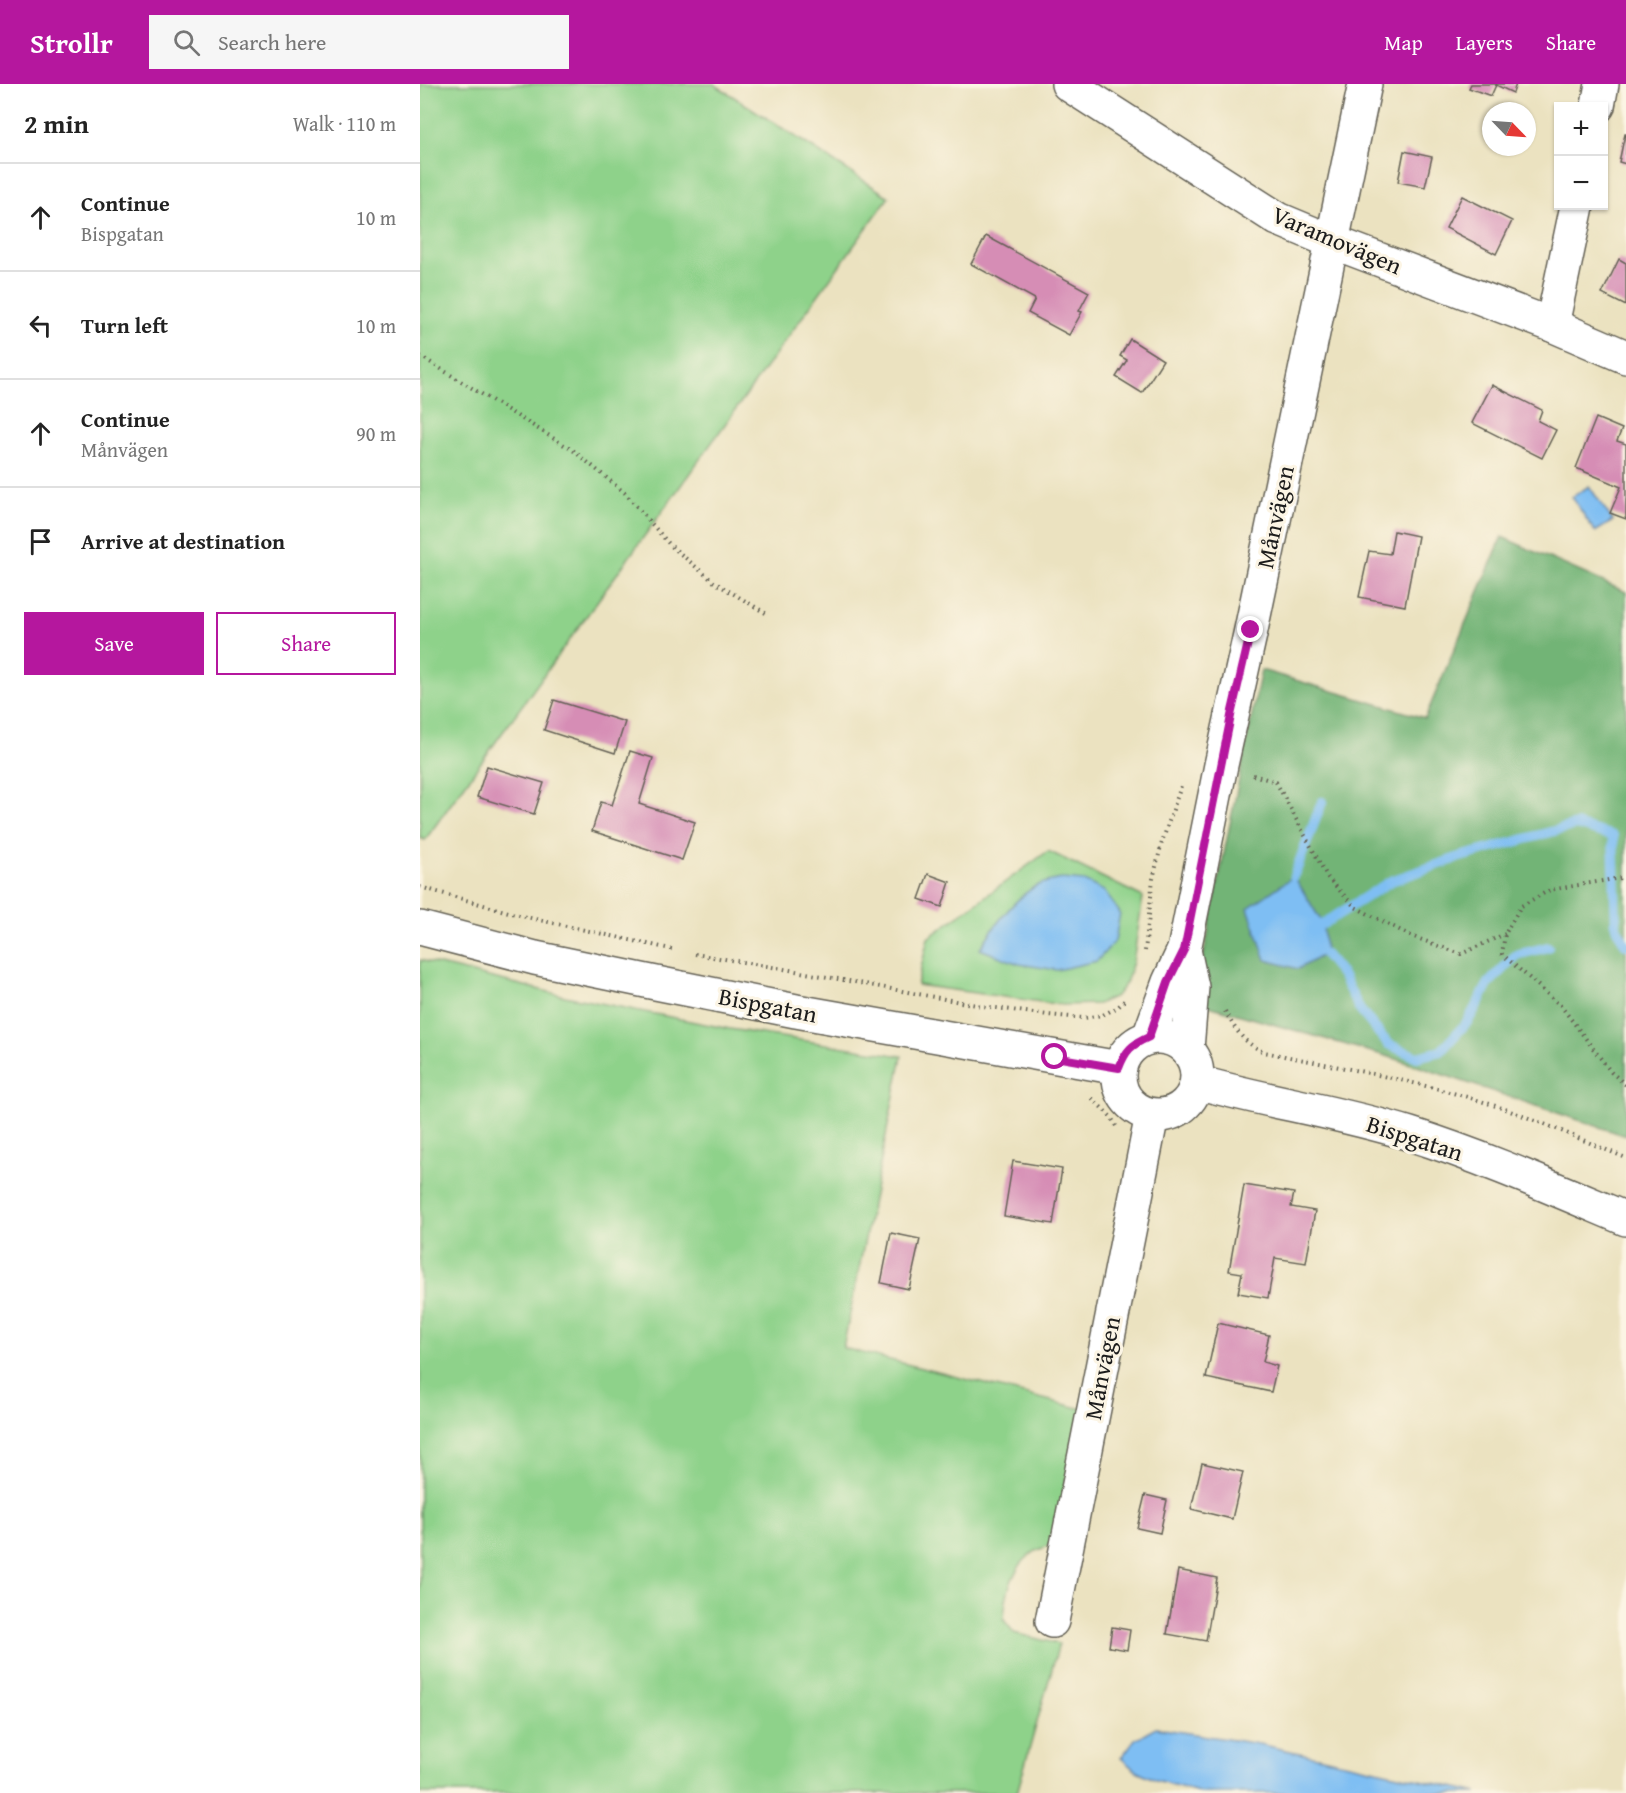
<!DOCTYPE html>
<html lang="en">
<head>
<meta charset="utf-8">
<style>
	body { margin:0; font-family:"Gentium Book Plus",serif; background:#f6f6f6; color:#222 }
	.controls { position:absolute; right:18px; top:18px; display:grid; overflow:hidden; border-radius:0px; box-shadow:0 2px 4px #0004 }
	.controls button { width:54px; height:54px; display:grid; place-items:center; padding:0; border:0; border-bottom:2px solid #e0e0e0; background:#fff; color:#222; font:30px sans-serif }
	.compass { position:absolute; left:1062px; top:18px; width:54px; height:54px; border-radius:50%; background:#fff; box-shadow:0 2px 4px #0004; rotate:115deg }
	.stop { position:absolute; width:18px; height:18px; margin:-14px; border:4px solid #b5179e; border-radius:50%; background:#fff }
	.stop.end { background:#b5179e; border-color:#fff; box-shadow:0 2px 6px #0008 }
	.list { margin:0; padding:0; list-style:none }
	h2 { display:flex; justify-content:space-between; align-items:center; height:78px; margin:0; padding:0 24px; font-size:26px }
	h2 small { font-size:20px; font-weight:400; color:#767676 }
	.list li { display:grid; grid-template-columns:39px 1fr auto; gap:18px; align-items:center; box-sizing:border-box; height:108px; padding:0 24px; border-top:2px solid #e0e0e0 }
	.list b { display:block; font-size:22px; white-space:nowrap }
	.list p { margin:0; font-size:20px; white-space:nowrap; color:#767676 }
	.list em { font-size:20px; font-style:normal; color:#767676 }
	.actions { display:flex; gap:12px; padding:18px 24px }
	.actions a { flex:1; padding:14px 0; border:2px solid #b5179e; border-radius:0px; text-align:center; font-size:21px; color:#b5179e }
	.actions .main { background:#b5179e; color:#fff }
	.icon { flex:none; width:33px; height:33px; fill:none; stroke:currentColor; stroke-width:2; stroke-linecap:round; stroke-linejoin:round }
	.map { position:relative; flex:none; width:1206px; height:1709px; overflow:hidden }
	header { display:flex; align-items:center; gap:36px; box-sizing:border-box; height:84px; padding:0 30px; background:#b5179e; color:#fff }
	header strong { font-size:28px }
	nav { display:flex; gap:33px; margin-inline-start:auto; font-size:21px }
	.search { width:420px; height:54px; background:#f6f6f6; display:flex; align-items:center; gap:15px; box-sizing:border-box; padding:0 21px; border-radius:0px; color:#767676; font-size:22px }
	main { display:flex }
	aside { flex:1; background:#fff }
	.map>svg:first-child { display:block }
	.green { fill:#8ed28a; stroke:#557753; stroke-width:1.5 }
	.forest { fill:#72b476; stroke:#476849; stroke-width:1.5 }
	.water { fill:#7ebef3; stroke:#4d6d88; stroke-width:1.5 }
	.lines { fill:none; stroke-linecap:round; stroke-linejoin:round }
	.stream { stroke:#7ebef3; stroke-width:10 }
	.building { fill:#d68db5 }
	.minor-casing { stroke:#646155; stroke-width:36 }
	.path { stroke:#646155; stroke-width:4; stroke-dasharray:1.5 4.5; stroke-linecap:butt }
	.minor { stroke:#fff; stroke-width:33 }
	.route { stroke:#b5179e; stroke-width:8 }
	.labels { text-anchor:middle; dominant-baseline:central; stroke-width:6; stroke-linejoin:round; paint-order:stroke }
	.street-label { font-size:24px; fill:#1c1c1c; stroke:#fcf5e5 }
</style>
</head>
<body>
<header>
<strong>Strollr</strong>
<div class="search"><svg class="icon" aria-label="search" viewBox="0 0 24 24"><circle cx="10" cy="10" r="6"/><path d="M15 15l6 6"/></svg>Search here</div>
<nav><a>Map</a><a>Layers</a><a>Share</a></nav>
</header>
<main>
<aside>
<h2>2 min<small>Walk · 110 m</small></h2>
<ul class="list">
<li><svg class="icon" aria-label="ahead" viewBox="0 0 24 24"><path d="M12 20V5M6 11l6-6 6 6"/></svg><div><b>Continue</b><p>Bispgatan</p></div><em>10 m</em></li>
<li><svg class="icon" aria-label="left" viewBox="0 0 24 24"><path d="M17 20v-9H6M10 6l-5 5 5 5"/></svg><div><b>Turn left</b></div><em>10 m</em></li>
<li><svg class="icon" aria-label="ahead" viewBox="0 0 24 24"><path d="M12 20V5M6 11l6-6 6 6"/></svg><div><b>Continue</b><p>Månvägen</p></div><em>90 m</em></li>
<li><svg class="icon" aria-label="arrive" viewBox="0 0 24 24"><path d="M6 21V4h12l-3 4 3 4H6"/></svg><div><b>Arrive at destination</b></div></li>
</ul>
<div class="actions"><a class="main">Save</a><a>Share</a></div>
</aside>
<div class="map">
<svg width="1206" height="1709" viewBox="0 0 1206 1709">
	<rect width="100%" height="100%" fill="#fcf5e5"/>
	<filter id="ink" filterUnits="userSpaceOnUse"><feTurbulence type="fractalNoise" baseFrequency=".0167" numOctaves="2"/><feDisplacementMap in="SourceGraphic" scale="12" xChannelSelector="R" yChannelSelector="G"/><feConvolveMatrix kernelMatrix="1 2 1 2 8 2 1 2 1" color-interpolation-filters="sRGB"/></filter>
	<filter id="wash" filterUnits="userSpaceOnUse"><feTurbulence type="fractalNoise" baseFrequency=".008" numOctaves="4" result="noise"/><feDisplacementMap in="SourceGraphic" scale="24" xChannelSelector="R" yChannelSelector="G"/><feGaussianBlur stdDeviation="1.35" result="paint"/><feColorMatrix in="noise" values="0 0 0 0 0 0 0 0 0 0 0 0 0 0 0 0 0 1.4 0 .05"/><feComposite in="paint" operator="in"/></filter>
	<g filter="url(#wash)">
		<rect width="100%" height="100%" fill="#ebe2c0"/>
		<g class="green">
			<path d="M0,0H294L469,113L5,756L0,754Z"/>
			<path d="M628,767L723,813L713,878L706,899L696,912L678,920L643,921L497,901L508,854Z"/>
			<path d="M0,876L145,912L310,945L482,972L423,1264L663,1325L631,1461C626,1463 618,1465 613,1469C591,1484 585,1512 584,1536L594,1549L639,1560L597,1709H0Z"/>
		</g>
		<path class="forest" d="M1082,453L1206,508V1052L973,974L774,918L841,586L1005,634Z"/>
		<g class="water">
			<path d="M1169,402L1193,437L1175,448L1152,413Z"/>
			<path d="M874,792L903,840L905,870L878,885L846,876L828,824Z"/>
			<path d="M642,795L664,797L684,807L700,829L695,857L677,877L637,886L599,880L560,865C574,842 591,818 614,803C622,798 633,797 642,795Z"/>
			<path d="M736,1644L839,1660L1059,1709H782L736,1696L715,1686L701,1674L715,1655Z"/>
		</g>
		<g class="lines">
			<g class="stream">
				<path d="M874,792L902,718"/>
				<path d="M903,840L971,797L1040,773L1156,741L1193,752L1196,843L1206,861"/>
				<path d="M905,870L922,891L940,926L968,960L997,973L1021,967L1048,937L1069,899L1096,871L1128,863"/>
			</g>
		</g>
		<g id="blocks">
			<g class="building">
				<path d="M1051,0H1096L1093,9L1076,1L1071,12L1049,4Z"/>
				<path d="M1205,50H1206V80L1199,78Z"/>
				<path d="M984,67L1012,73L1005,103L978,98Z"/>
				<path d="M1042,112L1092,137L1076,170L1026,144Z"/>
				<path d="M566,152L669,208L659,227L662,228L649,251L608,229L615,215L551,180Z"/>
				<path d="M1199,175L1206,179V222L1182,210Z"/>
				<path d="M710,255L743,276L722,309L696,293L707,276L700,272Z"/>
				<path d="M1072,301L1122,326L1118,337L1136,346L1122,374L1052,339Z"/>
				<path d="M1176,334L1202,345L1197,357L1206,360V435L1190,429L1201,403L1156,384Z"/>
				<path d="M974,447L998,452L985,522L939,513L949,467L970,470Z"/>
				<path d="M134,616L205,638L195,669L124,646Z"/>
				<path d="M210,667L233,674L219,720L275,738L262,776L172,747L181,718L192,721Z"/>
				<path d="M67,682L124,699L114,730L57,713Z"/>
				<path d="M508,790L530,798L522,823L499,815Z"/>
				<path d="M593,1077L642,1085L633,1140L584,1132Z"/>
				<path d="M824,1101L874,1109L871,1123L895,1127L886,1179L855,1174L848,1214L818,1209L822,1189L809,1187Z"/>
				<path d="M471,1149L500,1155L489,1205L461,1199Z"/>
				<path d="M798,1239L849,1251L843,1278L857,1282L851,1308L786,1294Z"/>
				<path d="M782,1379L823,1388L812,1435L771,1425Z"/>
				<path d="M725,1411L747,1416L740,1449L717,1444Z"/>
				<path d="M758,1486L797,1494L786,1557L747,1550Z"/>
				<path d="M692,1543L710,1546L707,1566L689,1563Z"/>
			</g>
		</g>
	</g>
	<g filter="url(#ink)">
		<use href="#blocks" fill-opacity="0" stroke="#646155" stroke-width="1.5"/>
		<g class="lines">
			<defs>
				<g id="minor">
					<path d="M648,0L858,135L913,158L1132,241L1206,273"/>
					<path d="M1178,22L1182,0"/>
					<path d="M1132,241L1157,122"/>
					<path d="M0,844L115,874L231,898L376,927L699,984"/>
					<path d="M764,866L772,903L767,965"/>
					<circle cx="738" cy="992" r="39"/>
					<path d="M729,953L749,898L764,866L801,681L831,546L945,0"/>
					<path d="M777,998C848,1018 920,1028 990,1050C1063,1073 1135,1105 1206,1135"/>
					<path d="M632,1537L732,1031"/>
				</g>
			</defs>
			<use href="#minor" class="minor-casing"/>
			<g class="path">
				<path d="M0,272L154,367L205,409L250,461L294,498L347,530"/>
				<path d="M833,691L856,698L908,794L935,823L991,852L1041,870L1085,850"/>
				<path d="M1206,793L1130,806L1101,822L1085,850L1082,870L1141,922L1191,988L1206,1001"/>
				<path d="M0,803L106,833L255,866"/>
				<path d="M725,867L733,795L742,758L761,702"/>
				<path d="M275,870L370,886L562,922L628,931L664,934L683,931L698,923L706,915"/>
				<path d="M805,927C816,947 823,958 844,968C909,981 975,993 1040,1011C1096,1026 1152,1052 1206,1074"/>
				<path d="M672,1014L691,1033L696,1042"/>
			</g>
			<use href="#minor" class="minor"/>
		</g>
	</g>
	<g class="lines" filter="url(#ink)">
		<path class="route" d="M635,973L699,984C706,966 711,961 729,953L748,898L764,866L812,627L831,546"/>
	</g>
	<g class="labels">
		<g class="street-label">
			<text transform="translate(917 156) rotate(23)">Varamovägen</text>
			<text transform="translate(855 433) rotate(-78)">Månvägen</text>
			<text transform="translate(348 921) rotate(11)">Bispgatan</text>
			<text transform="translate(995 1054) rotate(18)">Bispgatan</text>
			<text transform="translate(682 1284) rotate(-79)">Månvägen</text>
		</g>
	</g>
</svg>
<div class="controls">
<button>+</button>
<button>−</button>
</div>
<svg class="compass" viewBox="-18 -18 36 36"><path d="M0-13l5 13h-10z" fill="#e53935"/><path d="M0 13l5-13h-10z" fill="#767676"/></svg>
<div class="stop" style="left:635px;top:973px"></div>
<div class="stop end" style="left:831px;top:546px"></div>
</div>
</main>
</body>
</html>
